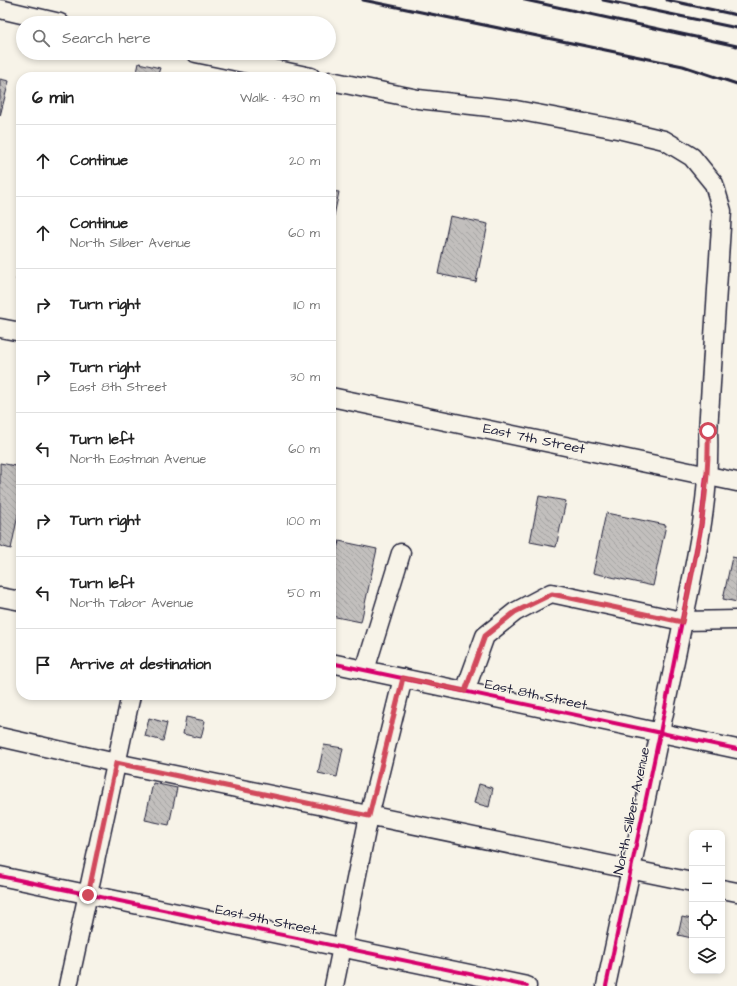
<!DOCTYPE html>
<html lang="en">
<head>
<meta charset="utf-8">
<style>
	body { margin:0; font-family:"Architects Daughter",sans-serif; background:#f6f6f6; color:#222 }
	.controls { position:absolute; right:12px; bottom:12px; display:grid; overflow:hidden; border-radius:8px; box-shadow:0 2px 6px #0003 }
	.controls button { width:36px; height:36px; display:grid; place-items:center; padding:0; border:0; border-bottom:1px solid #e0e0e0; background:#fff; color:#222; font:20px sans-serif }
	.stop { position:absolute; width:12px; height:12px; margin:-9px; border:3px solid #d1495b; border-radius:50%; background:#fff }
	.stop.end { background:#d1495b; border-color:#fff; box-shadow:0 1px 4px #0008 }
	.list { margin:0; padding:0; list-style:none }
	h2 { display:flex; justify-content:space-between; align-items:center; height:52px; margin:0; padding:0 16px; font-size:17px }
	h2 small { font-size:13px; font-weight:400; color:#767676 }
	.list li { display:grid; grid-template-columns:26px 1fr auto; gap:12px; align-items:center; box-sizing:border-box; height:72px; padding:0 16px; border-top:1px solid #e0e0e0 }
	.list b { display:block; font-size:15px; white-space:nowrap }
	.list p { margin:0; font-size:13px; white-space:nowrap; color:#767676 }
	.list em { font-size:13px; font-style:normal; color:#767676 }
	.icon { flex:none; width:22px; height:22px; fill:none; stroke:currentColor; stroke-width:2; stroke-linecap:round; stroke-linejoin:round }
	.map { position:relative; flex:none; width:737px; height:986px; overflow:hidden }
	.search { position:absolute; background:#fff; box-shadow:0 2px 6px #0003; left:16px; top:16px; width:320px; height:44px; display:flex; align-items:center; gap:10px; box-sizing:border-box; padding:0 14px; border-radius:22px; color:#767676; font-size:15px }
	.panel { position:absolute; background:#fff; box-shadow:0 2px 6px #0003; left:16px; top:72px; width:320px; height:628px; border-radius:16px }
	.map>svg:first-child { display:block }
	.building { fill:url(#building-back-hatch); stroke:#22223b }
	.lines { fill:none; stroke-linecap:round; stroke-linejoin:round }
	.minor-casing { stroke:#22223b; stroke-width:21 }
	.minor { stroke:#f7f3e8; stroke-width:18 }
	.rail { stroke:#22223b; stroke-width:3 }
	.cycleway-casing { stroke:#f7f3e8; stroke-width:6 }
	.cycleway { stroke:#d6006c; stroke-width:4 }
	.route { stroke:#d1495b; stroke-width:5 }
	.labels { text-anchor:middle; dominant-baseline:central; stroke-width:3; stroke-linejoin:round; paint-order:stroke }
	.street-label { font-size:14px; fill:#22223b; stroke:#f7f3e8 }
</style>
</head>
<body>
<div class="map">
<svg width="737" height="986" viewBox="0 0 737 986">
	<defs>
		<pattern id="building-back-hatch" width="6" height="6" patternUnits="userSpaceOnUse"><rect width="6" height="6" fill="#c2bfbd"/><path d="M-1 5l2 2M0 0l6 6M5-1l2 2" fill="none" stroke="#a6a4a3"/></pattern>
	</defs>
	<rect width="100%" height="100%" fill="#f7f3e8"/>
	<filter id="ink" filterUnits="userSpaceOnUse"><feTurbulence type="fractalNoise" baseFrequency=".025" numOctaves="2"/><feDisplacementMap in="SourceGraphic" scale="8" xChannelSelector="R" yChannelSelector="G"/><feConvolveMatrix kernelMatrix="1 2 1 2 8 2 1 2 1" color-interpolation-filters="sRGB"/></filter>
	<g filter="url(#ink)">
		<g class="building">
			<path d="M139,63L160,68L157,77H136Z"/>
			<path d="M0,79L9,81L0,116Z"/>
			<path d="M331,191L339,192L331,230Z"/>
			<path d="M450,216L488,224L476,282L438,274Z"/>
			<path d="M21,257V282L16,280Z"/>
			<path d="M0,463L21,467V500L11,549L0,546Z"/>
			<path d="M539,496L566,501L556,547L530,542Z"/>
			<path d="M606,513L666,525L653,586L593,573Z"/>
			<path d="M339,541L377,549L361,622L331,616V577Z"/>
			<path d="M732,557L737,558V602L723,599Z"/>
			<path d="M186,717L205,721L201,738L183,734Z"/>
			<path d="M149,718L167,723L163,741L145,736Z"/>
			<path d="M324,745L343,748L337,777L318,773Z"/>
			<path d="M153,783L177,788L169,825L145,820Z"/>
			<path d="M479,784L493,788L489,807L474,803Z"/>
			<path d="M682,917L692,919V938L678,935Z"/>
		</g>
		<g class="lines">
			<defs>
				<g id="minor">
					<path d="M0,9L60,23"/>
					<path d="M196,53L311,77"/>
					<path d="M331,81L418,99L516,110L622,130L664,140L692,157L714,184L722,211L708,431C711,503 692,576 678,646C655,759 630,873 606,986"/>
					<path d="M0,328L21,332"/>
					<path d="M331,397L737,482"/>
					<path d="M0,597L21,601"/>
					<path d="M331,663L737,749"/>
					<path d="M365,670L401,553"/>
					<path d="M465,691L485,636L515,612L551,593L682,621L737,620"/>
					<path d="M0,737L116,763L692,882"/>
					<path d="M0,876L527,986"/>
					<path d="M722,889L737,892"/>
					<path d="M68,986L131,695"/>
					<path d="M334,986L369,816L403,678"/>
				</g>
			</defs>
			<use href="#minor" class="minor-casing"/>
			<use href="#minor" class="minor"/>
			<g class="rail">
				<path d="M363,0L683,66L737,84"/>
				<path d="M525,0L737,46"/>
				<path d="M603,0L737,28"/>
				<path d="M667,0L737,15"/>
			</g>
			<defs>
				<g id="cycleway">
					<path d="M331,663L737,749"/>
					<path d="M0,876L527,986"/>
					<path d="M606,986L660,733L682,621L701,527L706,476"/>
				</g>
			</defs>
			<use href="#cycleway" class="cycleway-casing"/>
			<use href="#cycleway" class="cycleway"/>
		</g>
	</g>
	<g class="lines" filter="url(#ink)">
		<path class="route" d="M88,895L116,763L369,816L403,678L465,691L485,636L515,612L552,594L682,622C695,559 710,495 708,431"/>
	</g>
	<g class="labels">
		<g class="street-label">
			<text transform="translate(534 439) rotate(12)">East 7th Street</text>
			<text transform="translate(536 695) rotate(12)">East 8th Street</text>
			<text transform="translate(632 811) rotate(-78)">North Silber Avenue</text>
			<text transform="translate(266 920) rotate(12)">East 9th Street</text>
		</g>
	</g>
</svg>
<div class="controls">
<button>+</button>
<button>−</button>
<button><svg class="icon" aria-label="locate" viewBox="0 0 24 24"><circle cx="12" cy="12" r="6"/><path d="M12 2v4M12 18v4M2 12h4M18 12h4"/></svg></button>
<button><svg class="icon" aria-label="layers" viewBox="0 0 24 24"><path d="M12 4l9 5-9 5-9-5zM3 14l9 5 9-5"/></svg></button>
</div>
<div class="stop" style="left:708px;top:431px"></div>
<div class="stop end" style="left:88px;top:895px"></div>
<div class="search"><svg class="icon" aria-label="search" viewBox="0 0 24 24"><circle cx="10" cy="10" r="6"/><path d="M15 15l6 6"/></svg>Search here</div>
<section class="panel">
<h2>6 min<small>Walk · 430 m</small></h2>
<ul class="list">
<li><svg class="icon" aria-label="ahead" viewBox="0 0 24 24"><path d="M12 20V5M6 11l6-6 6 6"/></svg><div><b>Continue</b></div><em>20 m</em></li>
<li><svg class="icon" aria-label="ahead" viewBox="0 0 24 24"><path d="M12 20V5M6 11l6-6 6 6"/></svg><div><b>Continue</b><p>North Silber Avenue</p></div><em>60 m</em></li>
<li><svg class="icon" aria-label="right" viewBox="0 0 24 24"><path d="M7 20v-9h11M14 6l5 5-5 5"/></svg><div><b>Turn right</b></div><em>110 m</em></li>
<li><svg class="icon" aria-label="right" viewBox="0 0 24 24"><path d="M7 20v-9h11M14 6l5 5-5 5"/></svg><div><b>Turn right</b><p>East 8th Street</p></div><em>30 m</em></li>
<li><svg class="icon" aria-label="left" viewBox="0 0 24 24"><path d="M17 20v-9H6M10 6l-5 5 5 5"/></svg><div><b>Turn left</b><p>North Eastman Avenue</p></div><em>60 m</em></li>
<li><svg class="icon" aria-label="right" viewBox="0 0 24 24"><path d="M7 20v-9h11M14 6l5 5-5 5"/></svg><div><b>Turn right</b></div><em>100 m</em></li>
<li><svg class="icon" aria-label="left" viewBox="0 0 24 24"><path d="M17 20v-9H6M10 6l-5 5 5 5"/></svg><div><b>Turn left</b><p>North Tabor Avenue</p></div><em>50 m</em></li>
<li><svg class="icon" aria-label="arrive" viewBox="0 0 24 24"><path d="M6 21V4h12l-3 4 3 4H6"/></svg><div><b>Arrive at destination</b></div></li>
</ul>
</section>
</div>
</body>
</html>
